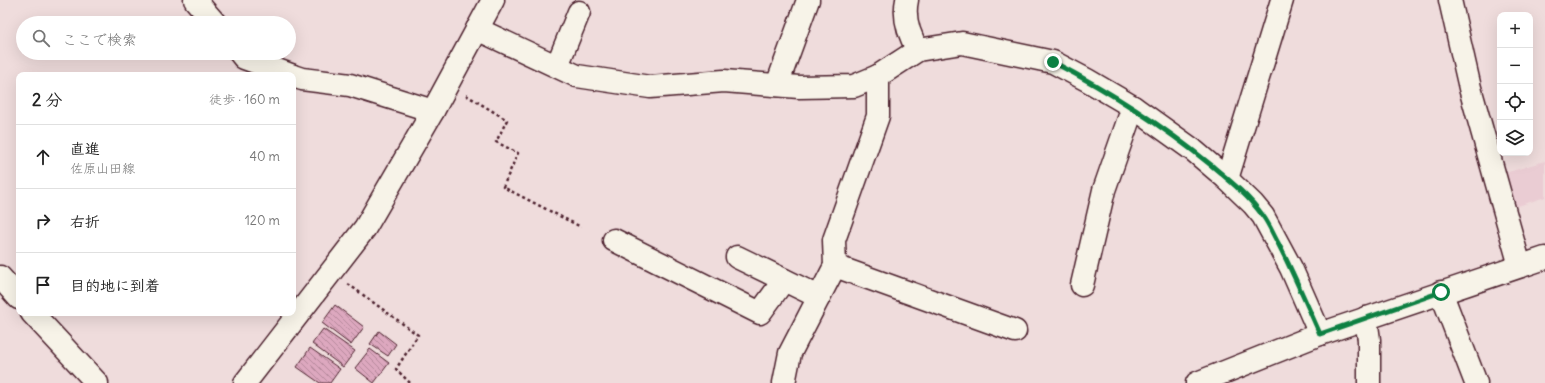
<!DOCTYPE html>
<html lang="ja">
<head>
<meta charset="utf-8">
<style>
	body { margin:0; font-family:Delius,"Klee One",sans-serif; background:#f6f6f6; color:#222 }
	.controls { position:absolute; right:12px; top:12px; display:grid; overflow:hidden; border-radius:8px; box-shadow:0 4px 16px #0002 }
	.controls button { width:36px; height:36px; display:grid; place-items:center; padding:0; border:0; border-bottom:1px solid #e0e0e0; background:#fff; color:#222; font:20px sans-serif }
	.stop { position:absolute; width:12px; height:12px; margin:-9px; border:3px solid #0b8043; border-radius:50%; background:#fff }
	.stop.end { background:#0b8043; border-color:#fff; box-shadow:0 1px 4px #0008 }
	.list { margin:0; padding:0; list-style:none }
	h2 { display:flex; justify-content:space-between; align-items:center; height:52px; margin:0; padding:0 16px; font-size:17px }
	h2 small { font-size:13px; font-weight:400; color:#767676 }
	.list li { display:grid; grid-template-columns:26px 1fr auto; gap:12px; align-items:center; box-sizing:border-box; height:64px; padding:0 16px; border-top:1px solid #e0e0e0 }
	.list b { display:block; font-size:15px; white-space:nowrap }
	.list p { margin:0; font-size:13px; white-space:nowrap; color:#767676 }
	.list em { font-size:13px; font-style:normal; color:#767676 }
	.icon { flex:none; width:22px; height:22px; fill:none; stroke:currentColor; stroke-width:2; stroke-linecap:round; stroke-linejoin:round }
	.map { position:relative; flex:none; width:1545px; height:383px; overflow:hidden }
	.search { position:absolute; background:#fff; box-shadow:0 4px 16px #0002; left:16px; top:16px; width:280px; height:44px; display:flex; align-items:center; gap:10px; box-sizing:border-box; padding:0 14px; border-radius:22px; color:#767676; font-size:15px }
	.panel { position:absolute; background:#fff; box-shadow:0 4px 16px #0002; left:16px; top:72px; width:280px; height:244px; border-radius:8px }
	.map>svg:first-child { display:block }
	.built { fill:#eaccd3 }
	.building { fill:url(#building-back-hatch); stroke:#4a1f2b }
	.lines { fill:none; stroke-linecap:round; stroke-linejoin:round }
	.minor-casing { stroke:#4a1f2b; stroke-width:25 }
	.major-casing { stroke:#4a1f2b; stroke-width:25 }
	.path { stroke:#4a1f2b; stroke-width:2.5; stroke-dasharray:3 3; stroke-linecap:butt }
	.minor { stroke:#f7f3e8; stroke-width:22 }
	.major { stroke:#f7f3e8; stroke-width:22 }
	.route { stroke:#0b8043; stroke-width:5 }
</style>
</head>
<body>
<div class="map">
<svg width="1545" height="383" viewBox="0 0 1545 383">
	<defs>
		<pattern id="building-back-hatch" width="6" height="6" patternUnits="userSpaceOnUse"><rect width="6" height="6" fill="#dda8bf"/><path d="M-1 5l2 2M0 0l6 6M5-1l2 2" fill="none" stroke="#b5889b"/></pattern>
	</defs>
	<rect width="100%" height="100%" fill="#efdcdc"/>
	<filter id="ink" filterUnits="userSpaceOnUse"><feTurbulence type="fractalNoise" baseFrequency=".025" numOctaves="2"/><feDisplacementMap in="SourceGraphic" scale="8" xChannelSelector="R" yChannelSelector="G"/><feConvolveMatrix kernelMatrix="1 2 1 2 8 2 1 2 1" color-interpolation-filters="sRGB"/></filter>
	<g filter="url(#ink)">
		<path class="built" d="M1545,161V197L1512,208L1502,174Z"/>
		<g class="building">
			<path d="M335,305L364,327L351,345L322,323Z"/>
			<path d="M323,329L355,351L343,367L312,344Z"/>
			<path d="M379,331L396,344L388,356L370,344Z"/>
			<path d="M310,348L340,369L330,383H320L297,367Z"/>
			<path d="M370,349L389,363L374,383L355,368Z"/>
		</g>
		<g class="lines">
			<defs>
				<g id="minor">
					<path d="M195,0L215,23"/>
					<path d="M907,0C903,18 909,35 918,50"/>
					<path d="M1450,0L1470,88L1520,266"/>
					<path d="M477,29L577,76L650,87L724,81L799,87L854,86L878,76L918,50L962,43L1053,62L1087,80L1133,107L1193,150L1227,179L1253,204L1263,216L1291,268L1320,334"/>
					<path d="M240,53L244,58L291,75"/>
					<path d="M557,66L579,12"/>
					<path d="M293,76L302,79L350,85L433,111"/>
					<path d="M777,85L808,0"/>
					<path d="M1227,179L1282,0"/>
					<path d="M614,240L760,313L784,280"/>
					<path d="M737,257L819,297"/>
					<path d="M835,266L1015,331"/>
					<path d="M0,277L19,298"/>
					<path d="M1082,285L1104,190L1133,107"/>
					<path d="M1441,292L1476,383"/>
					<path d="M32,313L97,383"/>
					<path d="M1366,318L1369,340V383"/>
					<path d="M245,383L365,228L433,111L493,0"/>
					<path d="M784,383L790,353L835,266L834,240L878,116V76"/>
				</g>
				<path id="major" d="M1197,383L1320,334L1545,258"/>
			</defs>
			<use href="#minor" class="minor-casing"/>
			<use href="#major" class="major-casing"/>
			<g class="path">
				<path d="M466,95L507,120L496,142L518,153L503,187L581,227"/>
				<path d="M348,284L418,335L396,369L410,383"/>
			</g>
			<use href="#minor" class="minor"/>
			<use href="#major" class="major"/>
		</g>
	</g>
	<g class="lines" filter="url(#ink)">
		<path class="route" d="M1053,62C1109,91 1162,125 1211,165C1229,180 1249,196 1263,216C1269,224 1273,234 1278,243C1293,272 1306,303 1320,334L1441,292"/>
	</g>
</svg>
<div class="controls">
<button>+</button>
<button>−</button>
<button><svg class="icon" aria-label="locate" viewBox="0 0 24 24"><circle cx="12" cy="12" r="6"/><path d="M12 2v4M12 18v4M2 12h4M18 12h4"/></svg></button>
<button><svg class="icon" aria-label="layers" viewBox="0 0 24 24"><path d="M12 4l9 5-9 5-9-5zM3 14l9 5 9-5"/></svg></button>
</div>
<div class="stop" style="left:1441px;top:292px"></div>
<div class="stop end" style="left:1053px;top:62px"></div>
<div class="search"><svg class="icon" aria-label="search" viewBox="0 0 24 24"><circle cx="10" cy="10" r="6"/><path d="M15 15l6 6"/></svg>ここで検索</div>
<section class="panel">
<h2>2 分<small>徒歩 · 160 m</small></h2>
<ul class="list">
<li><svg class="icon" aria-label="ahead" viewBox="0 0 24 24"><path d="M12 20V5M6 11l6-6 6 6"/></svg><div><b>直進</b><p>佐原山田線</p></div><em>40 m</em></li>
<li><svg class="icon" aria-label="right" viewBox="0 0 24 24"><path d="M7 20v-9h11M14 6l5 5-5 5"/></svg><div><b>右折</b></div><em>120 m</em></li>
<li><svg class="icon" aria-label="arrive" viewBox="0 0 24 24"><path d="M6 21V4h12l-3 4 3 4H6"/></svg><div><b>目的地に到着</b></div></li>
</ul>
</section>
</div>
</body>
</html>
